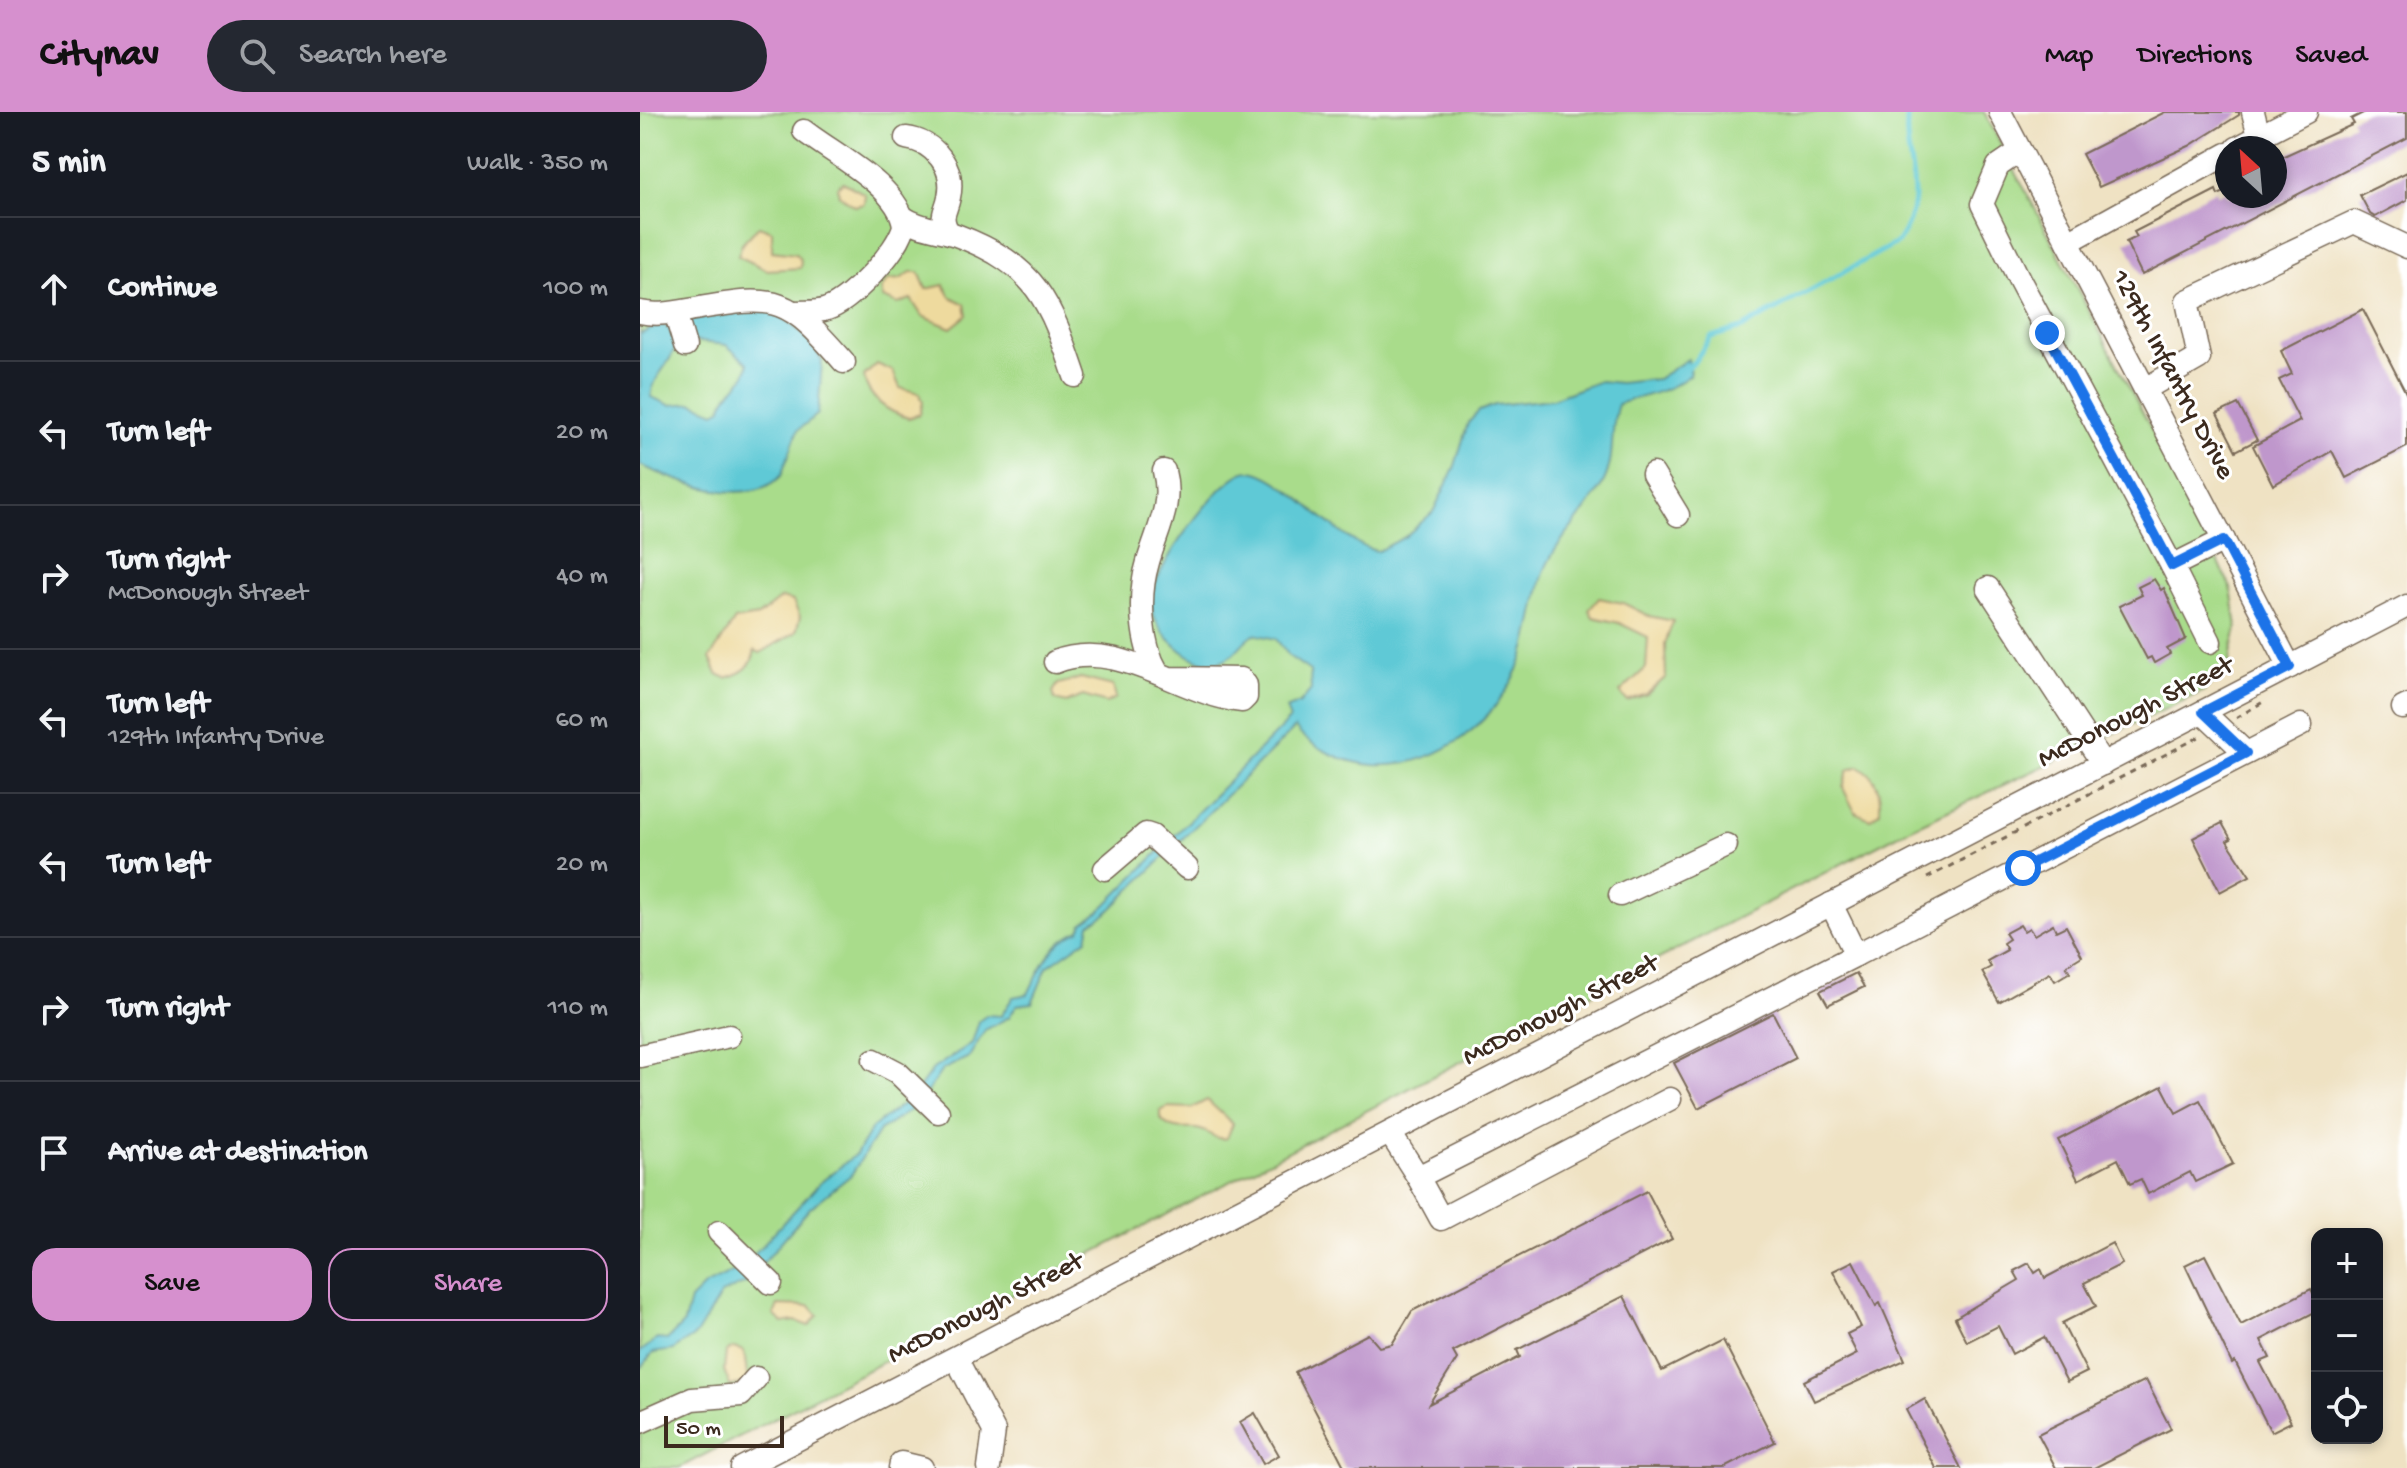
<!DOCTYPE html>
<html lang="en">
<head>
<meta charset="utf-8">
<style>
	body { margin:0; font-family:"Gochi Hand",sans-serif; background:#242831; color:#f1f3f6 }
	.controls { position:absolute; right:24px; bottom:24px; display:grid; overflow:hidden; border-radius:16px; box-shadow:0 4px 12px #0003 }
	.controls button { width:72px; height:72px; display:grid; place-items:center; padding:0; border:0; border-bottom:2px solid #363941; background:#171b24; color:#f1f3f6; font:40px sans-serif }
	.compass { position:absolute; left:1575px; top:24px; width:72px; height:72px; border-radius:50%; background:#171b24; box-shadow:0 4px 12px #0003; rotate:334deg }
	.scale { position:absolute; left:24px; bottom:20px; width:120px; box-sizing:border-box; padding-left:8px; border:4px solid #3b2a1e; border-top:0; font-size:22px; line-height:28px; white-space:nowrap; color:#3b2a1e; -webkit-text-stroke:6px #fff; paint-order:stroke }
	.stop { position:absolute; width:24px; height:24px; margin:-18px; border:6px solid #1a73e8; border-radius:50%; background:#fff }
	.stop.end { background:#1a73e8; border-color:#fff; box-shadow:0 2px 8px #0008 }
	.list { margin:0; padding:0; list-style:none }
	h2 { display:flex; justify-content:space-between; align-items:center; height:104px; margin:0; padding:0 32px; font-size:34px }
	h2 small { font-size:26px; font-weight:400; color:#9ea1a6 }
	.list li { display:grid; grid-template-columns:52px 1fr auto; gap:24px; align-items:center; box-sizing:border-box; height:144px; padding:0 32px; border-top:2px solid #363941 }
	.list b { display:block; font-size:30px; white-space:nowrap }
	.list p { margin:0; font-size:26px; white-space:nowrap; color:#9ea1a6 }
	.list em { font-size:26px; font-style:normal; color:#9ea1a6 }
	.actions { display:flex; gap:16px; padding:24px 32px }
	.actions a { flex:1; padding:18px 0; border:2px solid #d690ce; border-radius:24px; text-align:center; font-size:28px; color:#d690ce }
	.actions .main { background:#d690ce; color:#111 }
	.icon { flex:none; width:44px; height:44px; fill:none; stroke:currentColor; stroke-width:2; stroke-linecap:round; stroke-linejoin:round }
	.map { position:relative; flex:none; width:1767px; height:1356px; overflow:hidden }
	header { display:flex; align-items:center; gap:48px; box-sizing:border-box; height:112px; padding:0 40px; background:#d690ce; color:#111 }
	header strong { font-size:38px }
	nav { display:flex; gap:44px; margin-inline-start:auto; font-size:28px }
	.search { width:560px; height:72px; background:#242831; display:flex; align-items:center; gap:20px; box-sizing:border-box; padding:0 28px; border-radius:44px; color:#9ea1a6; font-size:30px }
	main { display:flex }
	aside { flex:1; background:#171b24 }
	.map>svg:first-child { display:block }
	.green { fill:#a9dc8b; stroke:#728354; stroke-width:2 }
	.sand { fill:#eeda9e; stroke:#94825e; stroke-width:2 }
	.water { fill:#5ec9d6; stroke:#4c7a7a; stroke-width:2 }
	.lines { fill:none; stroke-linecap:round; stroke-linejoin:round }
	.stream { stroke:#5ec9d6; stroke-width:5 }
	.building { fill:#bf97cc }
	.minor-casing { stroke:#7a6a58; stroke-width:25 }
	.path { stroke:#7a6a58; stroke-width:3; stroke-dasharray:6 6; stroke-linecap:butt }
	.minor { stroke:#fff; stroke-width:22 }
	.route { stroke:#1a73e8; stroke-width:10 }
	.labels { text-anchor:middle; dominant-baseline:central; stroke-width:6; stroke-linejoin:round; paint-order:stroke }
	.street-label { font-size:28px; fill:#3b2a1e; stroke:#fff }
</style>
</head>
<body>
<header>
<strong>Citynav</strong>
<div class="search"><svg class="icon" aria-label="search" viewBox="0 0 24 24"><circle cx="10" cy="10" r="6"/><path d="M15 15l6 6"/></svg>Search here</div>
<nav><a>Map</a><a>Directions</a><a>Saved</a></nav>
</header>
<main>
<aside>
<h2>5 min<small>Walk · 350 m</small></h2>
<ul class="list">
<li><svg class="icon" aria-label="ahead" viewBox="0 0 24 24"><path d="M12 20V5M6 11l6-6 6 6"/></svg><div><b>Continue</b></div><em>100 m</em></li>
<li><svg class="icon" aria-label="left" viewBox="0 0 24 24"><path d="M17 20v-9H6M10 6l-5 5 5 5"/></svg><div><b>Turn left</b></div><em>20 m</em></li>
<li><svg class="icon" aria-label="right" viewBox="0 0 24 24"><path d="M7 20v-9h11M14 6l5 5-5 5"/></svg><div><b>Turn right</b><p>McDonough Street</p></div><em>40 m</em></li>
<li><svg class="icon" aria-label="left" viewBox="0 0 24 24"><path d="M17 20v-9H6M10 6l-5 5 5 5"/></svg><div><b>Turn left</b><p>129th Infantry Drive</p></div><em>60 m</em></li>
<li><svg class="icon" aria-label="left" viewBox="0 0 24 24"><path d="M17 20v-9H6M10 6l-5 5 5 5"/></svg><div><b>Turn left</b></div><em>20 m</em></li>
<li><svg class="icon" aria-label="right" viewBox="0 0 24 24"><path d="M7 20v-9h11M14 6l5 5-5 5"/></svg><div><b>Turn right</b></div><em>110 m</em></li>
<li><svg class="icon" aria-label="arrive" viewBox="0 0 24 24"><path d="M6 21V4h12l-3 4 3 4H6"/></svg><div><b>Arrive at destination</b></div></li>
</ul>
<div class="actions"><a class="main">Save</a><a>Share</a></div>
</aside>
<div class="map">
<svg width="1767" height="1356" viewBox="0 0 1767 1356">
	<rect width="100%" height="100%" fill="#fff"/>
	<filter id="ink" filterUnits="userSpaceOnUse"><feTurbulence type="fractalNoise" baseFrequency=".0125" numOctaves="2"/><feDisplacementMap in="SourceGraphic" scale="16" xChannelSelector="R" yChannelSelector="G"/><feConvolveMatrix kernelMatrix="1 2 1 2 8 2 1 2 1" color-interpolation-filters="sRGB"/></filter>
	<filter id="wash" filterUnits="userSpaceOnUse"><feTurbulence type="fractalNoise" baseFrequency=".006" numOctaves="4" result="noise"/><feDisplacementMap in="SourceGraphic" scale="32" xChannelSelector="R" yChannelSelector="G"/><feGaussianBlur stdDeviation="1.8" result="paint"/><feColorMatrix in="noise" values="0 0 0 0 0 0 0 0 0 0 0 0 0 0 0 0 0 1.4 0 .05"/><feComposite in="paint" operator="in"/></filter>
	<g filter="url(#wash)">
		<rect width="100%" height="100%" fill="#efe2c3"/>
		<path class="green" d="M0,0H1344L1556,402L1591,476L1597,515L1589,552L1564,579L1265,719L39,1356H0Z"/>
		<g class="sand">
			<path d="M203,70L225,82L224,92L215,94L199,83L197,75Z"/>
			<path d="M119,114L132,119V139L156,142L161,148L160,156L127,158L98,144L102,132Z"/>
			<path d="M271,160H279L286,177L304,173L311,185L325,192L327,203L311,216L282,204L271,187L258,192L243,186L241,177L248,168L260,167Z"/>
			<path d="M237,252L253,259L260,276L279,281L283,290L280,302L269,306C249,301 227,286 224,264Z"/>
			<path d="M141,486L153,489L160,505L156,520L120,541L115,538C112,555 103,561 86,566L77,562L70,546L95,508L118,504Z"/>
			<path d="M959,486L983,491L1009,504L1033,509L1025,532L1026,565L1007,582L987,589L980,580L1006,556L1008,525L979,511L953,505L949,498Z"/>
			<path d="M441,566L473,574L476,586L466,591L443,584L426,591L415,588L413,580L418,572Z"/>
			<path d="M1219,654C1237,664 1241,680 1240,699L1230,707L1215,700L1203,676L1208,658Z"/>
			<path d="M567,988L593,1012L587,1026C573,1029 569,1018 556,1017C541,1016 532,1020 520,1006V999L528,995L552,996Z"/>
			<path d="M138,1193L170,1194L178,1203L169,1214L155,1209L143,1211L134,1203Z"/>
			<path d="M93,1236L104,1239L108,1271L90,1274L84,1258L86,1240Z"/>
		</g>
		<g class="water">
			<path d="M133,197L171,229L182,249L178,302L158,318L141,364C107,398 36,369 0,353V222L20,213L28,215L36,233C31,253 12,264 11,285L30,293L53,291L75,300L82,296C85,277 108,271 108,251L86,233L52,229L42,208Z"/>
			<path d="M1048,247L1050,263C1027,281 1004,283 978,292C969,317 976,345 964,369C947,402 917,426 904,460C895,487 893,516 884,543C862,605 802,657 733,653C706,651 670,636 655,616L466,802L450,812L447,827L407,855L392,891L377,893L369,905L345,918L329,945L302,958L278,993L239,1019L211,1063L170,1096L106,1171L81,1182L56,1223L33,1238L13,1241L0,1257V1240L17,1227L27,1228L44,1211L50,1188L64,1174L102,1155L180,1071L216,1042L232,1016L274,983L293,957L332,931L339,909L347,903L361,904L373,885L388,882C400,857 412,829 440,818L443,811L459,800L650,607L646,597L660,591L671,578L670,559L650,545L636,527L614,522C601,530 596,544 581,549C567,554 554,548 542,539C526,526 512,511 511,489C510,462 582,359 610,359C643,360 704,436 738,439L765,425L793,400L814,357L828,311L839,299L855,293L912,287L960,269L980,271L1017,267Z"/>
		</g>
		<g class="lines">
			<path class="stream" d="M1046,256L1054,250L1071,225L1102,216L1258,130C1292,80 1260,50 1268,0"/>
		</g>
		<g id="blocks">
			<g class="building">
				<path d="M1525,0H1599V3L1549,34L1459,75L1442,42Z"/>
				<path d="M1725,0H1767V26L1502,163L1486,130L1497,125L1494,120L1576,78L1578,83L1587,79V84H1635V48L1714,12L1711,7Z"/>
				<path d="M1767,60V88L1735,105L1730,102L1720,83Z"/>
				<path d="M1723,197L1767,283V335L1706,366L1692,339L1633,373L1613,334L1660,309L1639,268L1652,262L1641,239Z"/>
				<path d="M1598,292L1617,328L1596,339L1577,302Z"/>
				<path d="M1514,467L1521,478L1524,476L1546,527L1527,537L1530,542L1514,551L1511,545L1507,547L1479,494L1502,483L1498,475Z"/>
				<path d="M1582,711L1591,727L1587,729L1610,764L1580,780L1553,726Z"/>
				<path d="M1413,812L1416,819L1426,814L1442,844L1426,854L1430,860L1415,869L1410,861L1359,890L1342,860L1351,855L1347,849L1367,838L1363,831L1369,827L1365,821L1380,813L1384,819L1389,816L1394,823Z"/>
				<path d="M1216,861L1224,875L1188,893L1180,879Z"/>
				<path d="M1133,901L1156,946L1058,996L1034,951Z"/>
				<path d="M1522,974L1536,1001L1560,988L1593,1052L1555,1070L1550,1060L1508,1082L1501,1067L1490,1072L1478,1047L1438,1068L1418,1028Z"/>
				<path d="M1007,1079L1032,1127L813,1240L817,1247L789,1292L880,1245L877,1238L984,1184L1022,1259L1083,1228L1135,1330L1084,1356H705L655,1260L728,1222L739,1235L752,1232L772,1199Z"/>
				<path d="M1472,1131L1482,1152L1444,1171L1456,1194L1422,1211L1447,1260L1427,1270L1404,1225L1372,1242L1358,1214L1327,1230L1315,1206L1379,1168L1374,1159L1389,1151L1395,1161L1401,1157L1405,1166Z"/>
				<path d="M1565,1143L1601,1213L1671,1177L1677,1189V1199L1621,1228L1630,1246L1620,1250L1651,1310L1631,1320L1595,1250L1592,1252L1545,1153Z"/>
				<path d="M1213,1149L1236,1194L1240,1191L1265,1248L1174,1289L1164,1269L1217,1242L1207,1222L1221,1215L1193,1159Z"/>
				<path d="M1506,1268L1531,1317L1454,1356H1416L1398,1322Z"/>
				<path d="M1285,1287L1321,1356H1296L1266,1298Z"/>
				<path d="M615,1301L639,1343L623,1352L600,1310Z"/>
			</g>
		</g>
	</g>
	<g filter="url(#ink)">
		<use href="#blocks" fill-opacity="0" stroke="#7a6a58" stroke-width="2"/>
		<g class="lines">
			<defs>
				<g id="minor">
					<path d="M1360,0L1650,555"/>
					<path d="M1613,0L1619,24"/>
					<path d="M266,26C293,29 316,55 309,85C306,101 299,103 308,120"/>
					<path d="M1597,36L1666,0"/>
					<path d="M1380,39L1358,54L1342,92L1380,169L1532,454"/>
					<path d="M263,105C278,116 299,117 316,123C397,153 410,190 435,264"/>
					<path d="M1428,130L1587,42"/>
					<path d="M0,200C18,204 37,200 55,197C139,182 147,185 204,250"/>
					<path d="M40,200L37,207L45,234"/>
					<path d="M155,200C166,199 176,201 187,197C211,189 258,139 264,114C260,75 193,42 164,19"/>
					<path d="M1505,277L1559,246L1547,189L1714,110L1767,135"/>
					<path d="M1013,362L1038,403"/>
					<path d="M1348,476L1463,652"/>
					<path d="M1570,530L1532,454L1584,428"/>
					<path d="M415,550C479,525 540,583 602,589L606,585V573L601,567L530,566"/>
					<path d="M518,561C500,531 498,483 508,450C517,418 533,393 524,359"/>
					<path d="M1763,596L1767,594"/>
					<path d="M1563,600L1606,641"/>
					<path d="M465,757L506,722L512,724L547,756"/>
					<path d="M980,783L1086,733"/>
					<path d="M1216,843L1661,613"/>
					<path d="M0,944L89,924"/>
					<path d="M234,948L257,960L298,1000"/>
					<path d="M750,1021L778,1065L1216,843L1191,792"/>
					<path d="M778,1065L801,1107L1030,987"/>
					<path d="M79,1120L131,1171"/>
					<path d="M316,1246L354,1319L349,1356"/>
					<path d="M0,1310L52,1287L101,1283L116,1266"/>
					<path d="M102,1356L1767,494"/>
					<path d="M260,1356L261,1351L282,1356"/>
				</g>
			</defs>
			<use href="#minor" class="minor-casing"/>
			<g class="path">
				<path d="M1596,606L1623,590"/>
				<path d="M1287,766L1561,624"/>
			</g>
			<use href="#minor" class="minor"/>
		</g>
	</g>
	<g class="lines" filter="url(#ink)">
		<path class="route" d="M1383,756L1606,641L1563,600L1650,555L1584,428L1532,454L1407,221"/>
	</g>
	<g class="labels">
		<g class="street-label">
			<text transform="translate(1532 263) rotate(62)">129th Infantry Drive</text>
			<text transform="translate(1496 601) rotate(-27)">McDonough Street</text>
			<text transform="translate(921 899) rotate(-27)">McDonough Street</text>
			<text transform="translate(346 1197) rotate(-27)">McDonough Street</text>
		</g>
	</g>
</svg>
<div class="controls">
<button>+</button>
<button>−</button>
<button><svg class="icon" aria-label="locate" viewBox="0 0 24 24"><circle cx="12" cy="12" r="6"/><path d="M12 2v4M12 18v4M2 12h4M18 12h4"/></svg></button>
</div>
<svg class="compass" viewBox="-18 -18 36 36"><path d="M0-13l5 13h-10z" fill="#e53935"/><path d="M0 13l5-13h-10z" fill="#9ea1a6"/></svg>
<div class="scale">50 m</div>
<div class="stop" style="left:1383px;top:756px"></div>
<div class="stop end" style="left:1407px;top:221px"></div>
</div>
</main>
</body>
</html>
